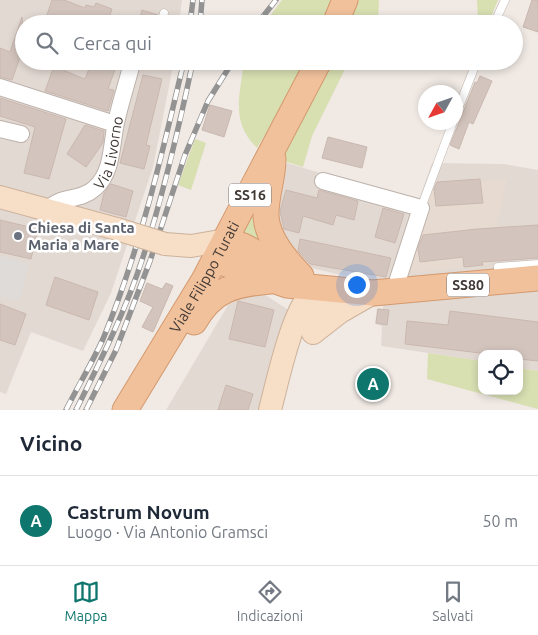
<!DOCTYPE html>
<html lang="it">
<head>
<meta charset="utf-8">
<style>
	body { margin:0; font-family:Ubuntu,sans-serif; background:#f6f6f7; color:#1f2937 }
	.controls { position:absolute; right:15px; bottom:15px; display:grid; overflow:hidden; border-radius:10px; box-shadow:0 2px 8px #0003 }
	.controls button { width:45px; height:45px; display:grid; place-items:center; padding:0; border:0; border-bottom:1px solid #e0e1e3; background:#fff; color:#1f2937; font:25px sans-serif }
	.compass { position:absolute; left:418px; top:85px; width:45px; height:45px; border-radius:50%; background:#fff; box-shadow:0 2px 8px #0003; rotate:230deg }
	.you { position:absolute; left:356px; top:284px; width:18px; height:18px; margin:-12px; border:4px solid #fff; border-radius:50%; background:#1a73e8; box-shadow:0 0 0 8px #1a73e833 }
	.badge { display:grid; place-items:center; width:32px; height:32px; border-radius:50%; background:#0f766e; color:#fff; font-size:16px; font-weight:700 }
	.pin { position:absolute; translate:-50% -50%; border:2px solid #fff; box-shadow:0 1px 5px #0006 }
	.list { margin:0; padding:0; list-style:none }
	h2 { display:flex; justify-content:space-between; align-items:center; height:65px; margin:0; padding:0 20px; font-size:21px }
	h2 small { font-size:16px; font-weight:400; color:#747a83 }
	.list li { display:grid; grid-template-columns:32px 1fr auto; gap:15px; align-items:center; box-sizing:border-box; height:90px; padding:0 20px; border-top:1px solid #e0e1e3 }
	.list b { display:block; font-size:19px; white-space:nowrap }
	.list p { margin:0; font-size:16px; white-space:nowrap; color:#747a83 }
	.list em { font-size:16px; font-style:normal; color:#747a83 }
	.icon { flex:none; width:28px; height:28px; fill:none; stroke:currentColor; stroke-width:2; stroke-linecap:round; stroke-linejoin:round }
	.map { position:relative; flex:none; width:538px; height:410px; overflow:hidden }
	.search { position:absolute; background:#fff; box-shadow:0 2px 8px #0003; left:15px; right:15px; top:15px; height:55px; display:flex; align-items:center; gap:12px; box-sizing:border-box; padding:0 18px; border-radius:28px; color:#747a83; font-size:19px }
	.sheet { height:155px; background:#fff }
	nav { display:flex; justify-content:space-around; align-items:center; box-sizing:border-box; height:70px; border-top:1px solid #e0e1e3; background:#fff; font-size:14px; color:#747a83 }
	nav a { display:grid; justify-items:center; gap:2px }
	nav .on { color:#0f766e }
	.map>svg:first-child { display:block }
	.residential { fill:#e3d9d3 }
	.education { fill:#e7dad0 }
	.green { fill:#d8dfb1 }
	.parking { fill:#dedbd9 }
	.building { fill:#d3c5be; stroke:#cab8af }
	.lines { fill:none; stroke-linecap:round; stroke-linejoin:round }
	.lane-casing { stroke:#bdb2ab; stroke-width:9 }
	.street-casing { stroke:#bdb2ab; stroke-width:18 }
	.secondary-casing { stroke:#cdb29b; stroke-width:24 }
	.primary-casing { stroke:#d4996e; stroke-width:27 }
	.lane { stroke:#fff; stroke-width:8 }
	.street { stroke:#fff; stroke-width:16 }
	.secondary { stroke:#f7dec7; stroke-width:22 }
	.primary { stroke:#f1c19c; stroke-width:25 }
	.rail-casing { stroke:#939393; stroke-width:5.5 }
	.rail { stroke:#fff; stroke-width:4; stroke-dasharray:11; stroke-linecap:butt }
	.secondary-bridge-casing { stroke:#cdb29b; stroke-width:24; stroke-linecap:butt }
	.secondary-bridge { stroke:#f7dec7; stroke-width:22 }
	.worship-dot { fill:#6b7280; stroke:#fff; stroke-width:2 }
	.labels { text-anchor:middle; dominant-baseline:central; stroke-width:5; stroke-linejoin:round; paint-order:stroke }
	.shield { fill:#fff; stroke:#7a7472; stroke-width:1 }
	.shield-label { font-size:14px; font-weight:bold; fill:#413935 }
	.street-label { font-size:15px; fill:#413935; stroke:#fff }
	.worship-label { font-size:15px; font-weight:bold; fill:#5b616d; stroke:#fff; text-anchor:start }
</style>
</head>
<body>
<div class="map">
<svg width="538" height="410" viewBox="0 0 538 410">
	<rect width="100%" height="100%" fill="#f0e9e4"/>
	<g class="residential">
		<path d="M0,0H182L179,24H24V61H174L153,167L111,293L83,351L31,332L6,394L0,392Z"/>
		<path d="M287,163L418,202L432,163L504,164L538,170V271L391,287L299,265L271,209L275,190Z"/>
		<path d="M538,284V371L519,368V354H482V361L381,346L382,326L375,324L377,308L383,309V298Z"/>
		<path d="M262,293L287,309L290,324L268,410H166L228,305L237,297Z"/>
	</g>
	<path class="education" d="M507,179L488,265L413,273L410,266L431,188Z"/>
	<g class="green">
		<path d="M282,0H339L329,24H264Z"/>
		<path d="M354,0H379L378,24H347Z"/>
		<path d="M477,0H498L488,24H482L478,20Z"/>
		<path d="M244,61H309L257,148C230,121 240,96 244,61Z"/>
		<path d="M331,61H349L312,136L303,167L287,162L282,150Z"/>
		<path d="M195,139L206,143L191,190L178,185Z"/>
		<path d="M260,189L272,255L235,236Z"/>
		<path d="M428,353L482,361V391H519V368L538,371V409L427,379Z"/>
	</g>
	<path class="parking" d="M0,256L29,264L19,301L0,296Z"/>
	<g class="building">
		<path d="M52,0H64L85,8L86,5L94,7L96,3L112,9L107,24H60L46,18Z"/>
		<path d="M532,0H538V32L523,27Z"/>
		<path d="M142,10L158,15L156,24H138Z"/>
		<path d="M22,17L24,46L12,80L0,77V48L10,52Z"/>
		<path d="M56,61H69L65,71L85,79L92,61H118L108,89L114,90L108,111L45,91Z"/>
		<path d="M143,75L162,79L146,145L150,146L144,169L120,163Z"/>
		<path d="M480,76L492,81L473,124L469,122L459,149L450,145L475,82L477,83Z"/>
		<path d="M0,98L66,119L49,179L24,173L35,127L0,116Z"/>
		<path d="M210,105L232,111L224,137L202,130Z"/>
		<path d="M85,125L104,131L103,143L86,167L67,154Z"/>
		<path d="M328,137L367,147L362,168L322,158Z"/>
		<path d="M480,179L483,203L436,206L434,189L437,182Z"/>
		<path d="M111,184L133,191L126,217L100,210L104,193Z"/>
		<path d="M286,190L317,198L319,190L358,201L354,220L336,215L333,225L303,216L299,233L284,229L280,211Z"/>
		<path d="M383,208L404,214L395,243L375,237Z"/>
		<path d="M0,220L38,229L31,259L0,252Z"/>
		<path d="M538,225V258L482,262L483,265L464,267L463,257L420,262L418,248L423,235L477,229Z"/>
		<path d="M300,239L391,258L386,277L310,264L298,251Z"/>
		<path d="M55,277L98,292L89,320L46,305Z"/>
		<path d="M147,283L162,289L166,283L173,286L153,332L142,327L153,307L140,301Z"/>
		<path d="M238,301L274,310L265,347L229,339Z"/>
		<path d="M0,304L26,314L15,345L0,340Z"/>
		<path d="M378,309L389,310L387,325L376,323Z"/>
		<path d="M450,311L538,322V361L519,359V354H488L405,344L407,321L448,325Z"/>
		<path d="M226,385L253,394L248,410H218Z"/>
	</g>
	<g class="lines">
		<defs>
			<g id="lane">
				<path d="M161,24L164,13"/>
				<path d="M494,24L505,0"/>
				<path d="M456,114L477,61"/>
				<path d="M421,208L453,122"/>
				<path d="M500,278L498,267L538,264"/>
			</g>
			<g id="street">
				<path d="M0,87L115,124"/>
				<path d="M0,129L21,134"/>
				<path d="M323,181L421,208L398,279V291"/>
				<path id="s1" d="M48,210C59,195 80,202 95,188C113,172 111,145 116,123C120,104 126,86 131,67L128,61"/>
			</g>
			<g id="secondary">
				<path d="M0,197L117,229"/>
				<path d="M165,244L191,246L226,240"/>
				<path d="M313,333L340,312L373,293"/>
				<path d="M270,410C277,383 291,319 307,299C311,294 318,291 323,288L324,304L314,332"/>
			</g>
			<g id="primary">
				<path d="M335,24L345,0"/>
				<path d="M273,159C273,179 265,198 266,217C268,240 286,260 301,276"/>
				<path d="M226,240L243,246L292,272"/>
				<path d="M215,260L287,285L373,293L538,278"/>
				<path d="M194,322C213,289 234,284 270,281"/>
				<path id="s2" d="M125,410L204,280L319,61"/>
			</g>
		</defs>
		<use href="#lane" class="lane-casing"/>
		<use href="#street" class="street-casing"/>
		<use href="#secondary" class="secondary-casing"/>
		<use href="#primary" class="primary-casing"/>
		<use href="#lane" class="lane"/>
		<use href="#street" class="street"/>
		<use href="#secondary" class="secondary"/>
		<use href="#primary" class="primary"/>
		<defs>
			<g id="rail">
				<path d="M190,24L193,0"/>
				<path d="M200,24L202,0"/>
				<path d="M257,24L276,0"/>
				<path d="M66,410C78,386 92,363 103,339C140,250 162,155 184,61"/>
				<path d="M76,410C101,360 126,310 143,257C164,193 179,127 193,61"/>
				<path d="M86,410L116,350L150,261L185,155L208,101L233,61"/>
			</g>
		</defs>
		<use href="#rail" class="rail-casing"/>
		<use href="#rail" class="rail"/>
		<defs>
			<path id="secondary-bridge" d="M117,229L165,244"/>
		</defs>
		<use href="#secondary-bridge" class="secondary-bridge-casing"/>
		<use href="#secondary-bridge" class="secondary-bridge"/>
	</g>
	<circle class="worship-dot" cx="18" cy="236" r="5"/>
	<g class="labels">
		<g class="shield">
			<rect x="229" y="183.5" width="42" height="23" rx="4"/>
			<rect x="447" y="273.5" width="42" height="23" rx="4"/>
		</g>
		<g class="shield-label">
			<text x="250" y="195">SS16</text>
			<text x="468" y="285">SS80</text>
		</g>
		<g class="street-label">
			<text stroke="none"><textPath href="#s1" startOffset="92">Via Livorno</textPath></text>
			<text stroke="none"><textPath href="#s2" startOffset="155">Viale Filippo Turati</textPath></text>
		</g>
		<g class="worship-label">
			<text x="28" y="227">Chiesa di Santa<tspan x="28" dy="17">Maria a Mare</tspan></text>
		</g>
	</g>
</svg>
<div class="controls">
<button><svg class="icon" aria-label="locate" viewBox="0 0 24 24"><circle cx="12" cy="12" r="6"/><path d="M12 2v4M12 18v4M2 12h4M18 12h4"/></svg></button>
</div>
<svg class="compass" viewBox="-18 -18 36 36"><path d="M0-13l5 13h-10z" fill="#e53935"/><path d="M0 13l5-13h-10z" fill="#747a83"/></svg>
<div class="you"></div>
<div class="pin badge" style="left:373px;top:384px">A</div>
<div class="search"><svg class="icon" aria-label="search" viewBox="0 0 24 24"><circle cx="10" cy="10" r="6"/><path d="M15 15l6 6"/></svg>Cerca qui</div>
</div>
<section class="sheet">
<h2>Vicino<small></small></h2>
<ul class="list">
<li><span class="badge">A</span><div><b>Castrum Novum</b><p>Luogo · Via Antonio Gramsci</p></div><em>50 m</em></li>
</ul>
</section>
<nav>
<a class="on"><svg class="icon" aria-label="map" viewBox="0 0 24 24"><path d="M3 6l6-2 6 2 6-2v14l-6 2-6-2-6 2zM9 4v14M15 6v14"/></svg>Mappa</a>
<a><svg class="icon" aria-label="directions" viewBox="0 0 24 24"><path d="M12 3l9 9-9 9-9-9zM9 14v-3h6M13 9l2 2-2 2"/></svg>Indicazioni</a>
<a><svg class="icon" aria-label="saved" viewBox="0 0 24 24"><path d="M7 4h10v16l-5-4-5 4z"/></svg>Salvati</a>
</nav>
</body>
</html>
